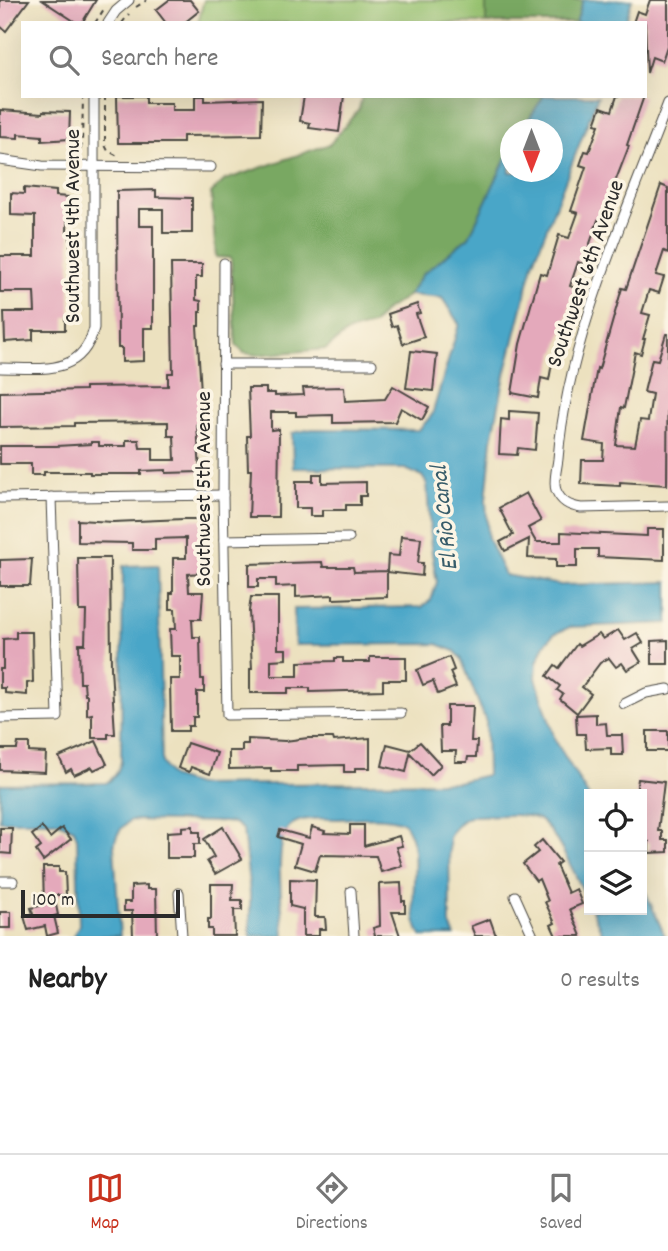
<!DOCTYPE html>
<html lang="en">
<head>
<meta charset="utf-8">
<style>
	body { margin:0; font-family:Dekko,sans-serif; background:#f2f2f2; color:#222 }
	.controls { position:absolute; right:21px; bottom:21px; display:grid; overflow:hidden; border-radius:0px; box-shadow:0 7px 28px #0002 }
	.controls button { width:63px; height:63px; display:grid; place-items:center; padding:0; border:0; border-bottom:2px solid #e0e0e0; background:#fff; color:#222; font:35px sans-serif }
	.compass { position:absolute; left:500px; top:119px; width:63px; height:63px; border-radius:50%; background:#fff; box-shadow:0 7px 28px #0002; rotate:180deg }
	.scale { position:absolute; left:21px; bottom:18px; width:159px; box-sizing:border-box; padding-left:7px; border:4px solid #2b2b2b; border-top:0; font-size:19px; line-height:24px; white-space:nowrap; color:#2b2b2b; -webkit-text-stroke:5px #fcf5e5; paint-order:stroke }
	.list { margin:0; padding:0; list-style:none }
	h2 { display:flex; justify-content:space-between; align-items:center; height:91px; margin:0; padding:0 28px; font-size:30px }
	h2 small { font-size:23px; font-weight:400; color:#767676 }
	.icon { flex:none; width:38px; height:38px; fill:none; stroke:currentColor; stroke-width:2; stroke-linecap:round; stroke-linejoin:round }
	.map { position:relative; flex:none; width:668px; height:936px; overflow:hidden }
	.search { position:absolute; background:#fff; box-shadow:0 7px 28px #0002; left:21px; right:21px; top:21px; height:77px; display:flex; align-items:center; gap:18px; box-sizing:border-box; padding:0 24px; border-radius:0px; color:#767676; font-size:26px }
	.sheet { height:217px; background:#fff }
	nav { display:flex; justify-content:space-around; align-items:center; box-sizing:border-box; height:98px; border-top:2px solid #e0e0e0; background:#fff; font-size:19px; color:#767676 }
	nav a { display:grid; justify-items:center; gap:4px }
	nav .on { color:#c8321e }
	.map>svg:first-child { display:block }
	.green { fill:#97c26f; stroke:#61764d; stroke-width:2 }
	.forest { fill:#79a862; stroke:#526a46; stroke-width:2 }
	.water { fill:#49a6c8; stroke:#3a687a; stroke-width:2 }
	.building { fill:#e4a9bb }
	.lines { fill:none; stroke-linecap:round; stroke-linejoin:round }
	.street-casing { stroke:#484641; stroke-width:11 }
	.path { stroke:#484641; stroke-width:2; stroke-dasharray:5 5; stroke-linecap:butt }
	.street { stroke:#fff; stroke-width:9 }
	.labels { text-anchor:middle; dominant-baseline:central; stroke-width:7; stroke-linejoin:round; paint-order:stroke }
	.street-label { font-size:23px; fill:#2b2b2b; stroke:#fcf5e5 }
	.water-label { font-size:24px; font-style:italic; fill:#375c6a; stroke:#fcf5e5 }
</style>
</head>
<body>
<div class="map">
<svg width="668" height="936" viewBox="0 0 668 936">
	<rect width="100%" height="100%" fill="#fcf5e5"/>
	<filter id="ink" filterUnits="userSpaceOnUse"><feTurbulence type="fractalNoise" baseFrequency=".0143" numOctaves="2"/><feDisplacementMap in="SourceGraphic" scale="14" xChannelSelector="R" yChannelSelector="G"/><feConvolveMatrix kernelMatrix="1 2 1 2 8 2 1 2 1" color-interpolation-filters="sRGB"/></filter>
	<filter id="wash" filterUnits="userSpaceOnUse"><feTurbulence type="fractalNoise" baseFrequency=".00686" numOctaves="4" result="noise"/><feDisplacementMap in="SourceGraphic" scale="28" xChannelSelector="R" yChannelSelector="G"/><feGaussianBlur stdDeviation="1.57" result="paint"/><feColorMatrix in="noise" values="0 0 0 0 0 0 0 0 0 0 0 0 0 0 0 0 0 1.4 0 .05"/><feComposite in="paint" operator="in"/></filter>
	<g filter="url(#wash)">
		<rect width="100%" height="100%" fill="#ece1bf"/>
		<path class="green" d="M204,0H486V23H198Z"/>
		<g class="forest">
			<path d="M486,0H583L576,23H486Z"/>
			<path d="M362,96H544L522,129L510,130V150L469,237L423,274L409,295L386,310L373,325L349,331L326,349L257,355L244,353L236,345L231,258L216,257L211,193L225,180L330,144L359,109Z"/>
		</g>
		<g class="water">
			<path d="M583,0H632L625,23H576Z"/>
			<path d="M544,96H598L533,264L505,375L492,440L486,500L488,539L505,575L561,585L668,582V623L570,627L554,634L545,644L537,662L536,678L555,740L589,797V904C581,886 554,827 538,819C523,812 489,816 471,816C460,820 453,827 449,838L450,925L455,936H421C402,901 428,855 403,822C383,815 360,818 339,819C324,819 303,816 291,825C272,838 283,913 284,936H250V894L243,830L234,823L223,822L131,820C120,828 116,834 114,847L120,936H73L79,925L77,838L74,829L56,821H0V784L106,783C115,778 118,772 121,762L123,566L158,565L162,763L171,777L196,785L457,782L487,775L486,722L461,658L455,651L437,644L295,645L294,609L422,607L431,600L437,582L431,547L427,484L422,476L405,469L293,468L292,433L312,429L419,430L432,415L459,324L442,298L409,295L423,274L469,237L510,150V172H552V130L522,129Z"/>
			<path d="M642,884L665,936H603L592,910H642Z"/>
		</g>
		<g id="blocks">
			<g class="building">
				<path d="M0,0H29L6,31L0,26Z"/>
				<path d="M42,0H96L82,23H77Z"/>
				<path d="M169,0H190L199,11L184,23H166L156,10Z"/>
				<path d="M650,0H668V43L662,61L652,57L647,73L645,23H633L637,11L645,14Z"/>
				<path d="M117,96H146V103H172V110H195V96H205V101L262,99L261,135L183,136V143H118Z"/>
				<path d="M304,96H344L339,132L309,128L310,123L300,121Z"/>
				<path d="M617,96H644L627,145L629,146L600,221L598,220L583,264L578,262L570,286L575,288L556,352H554L549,380L541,378L538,398L512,393L520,344L540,273L547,275L559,235L569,238L578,213L571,211L586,167L580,165L585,151L589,152L599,125L595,124L601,107L612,111Z"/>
				<path d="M0,110L43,113V111L70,112L69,139L42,141V136L18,134V138L0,137Z"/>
				<path d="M661,185L668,188V253L664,251L656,275L664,277L659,293L649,290L642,313L650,315L643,339H645L641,354L635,352L624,408L621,407L616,445L635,446L640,420L648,421L652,394L644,392L652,359L658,360L666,334H668L667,485L620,482V486L581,484L582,460H603L604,444L584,441L597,368L599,369L622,288L626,289Z"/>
				<path d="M24,188L56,191V196L68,197L67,232H70V317H65V330H33V340L5,342L4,312H35L34,292H0V256H35V216L11,215V193L24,194Z"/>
				<path d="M156,190V197L192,198V233H163V209H139V226H153V328H144V361L122,362V348H118L117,191Z"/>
				<path d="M171,264H202V277H196V300L201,301V312H199V326H197L202,409V423L197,424L200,472L166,473V470L141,471V474H90V472H44V475H31V464H0V446H56L91,444V442H99V446H126V440H139L140,448H153V460H175L174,436H168V422L74,423V426L0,427V392L85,390V387L168,386V373H173Z"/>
				<path d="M417,304L420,313L416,314L424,337L403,344L397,325L392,327L388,314Z"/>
				<path d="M411,351L437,354L433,391L406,388Z"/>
				<path d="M393,386L429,407L422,420L401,408L395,422L333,423V415L296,416V412H271V430L279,429L278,517H249L251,470H248L247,436H250L248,388H266V393H275V396L304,395L303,388L344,387L345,401L385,399Z"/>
				<path d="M509,411L538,413L535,450L518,448L517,455L499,454L501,419L509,420Z"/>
				<path d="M313,474H322V483L366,482V496H360V505H346V510H322V516H310V508H296V481H313Z"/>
				<path d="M526,493L541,521L528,528L536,542H561V532L647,536V529H664V560L598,557V549H577V567H556V559L528,558L529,539L505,551L500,542L513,535L499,508Z"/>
				<path d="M184,519H202V573L188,574L189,592H203L201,619H192L193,637H200L201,679H204V692H197V717H193V726H188V731H171L170,679H180V656H171L170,629H176L175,609H170V593H173V558H186V538L155,539V550H132V543L78,542V520L113,522Z"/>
				<path d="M401,536L421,538L418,563H423L422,576L387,572V597L333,599V595L296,597V586L276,587V579H258V587H249V564L322,562L323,567H353L354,572L387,571L388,555L399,556Z"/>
				<path d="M78,558H110L111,668L115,734H108V738H92V714L87,715V695H85L84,683H80L79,644H85L86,611H79Z"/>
				<path d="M32,559L30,586H0V560Z"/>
				<path d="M251,597H278V649H286V659L271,660V676H298V662L335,661V658H343V662H370V657H406V680H383V690L310,692V688H288V693H250V669H252L249,611Z"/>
				<path d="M618,630L625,640L637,633L643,643L633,649L641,662L627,670L622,663L616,667L609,658L600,663L582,687L591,694L577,713L560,699L563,694L557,690L560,686L547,676L555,665L559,668L577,644L579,646L599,634L603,639Z"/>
				<path d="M16,632H32L33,682L27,683V695L5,693V688H0V669H3V639L16,638Z"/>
				<path d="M668,640V664H652V641Z"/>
				<path d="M449,657L454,670L450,672L456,687L438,694L433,681L423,685L417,670Z"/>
				<path d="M447,706H473L471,741H477L476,757H468L467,762H455L456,751H441L440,726H447Z"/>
				<path d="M596,714V724L606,723L607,735H622L623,755H611V748L586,749L585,734H577L576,715Z"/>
				<rect x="647" y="731" width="21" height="20"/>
				<path d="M308,738H333L334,741L370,738V768H355V772H344V765L297,766V771H271V768L229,769V751H242V744H248V739L285,741Z"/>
				<path d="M96,741L107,764L94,770L92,767L74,775L71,769L66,772L59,757Z"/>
				<path d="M420,742L441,765L431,775L410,753L406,772L382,766L387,744L410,750Z"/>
				<path d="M18,743H29V752L46,753L45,772L0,770V749H17Z"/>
				<path d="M187,743L217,753L210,774L191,767L189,772L178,768Z"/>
				<path d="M638,779L664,782L658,831H662V840H668V852L649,853V842L642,843V794H636Z"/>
				<path d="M350,825H364V846L399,836L402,846L396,847L402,866L381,872L376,856L320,855L315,871L295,865L301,844L278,837L280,830L309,838L312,827L325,831L324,833L350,834Z"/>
				<path d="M193,826V832H200V844H194V858H167V832L182,831V827Z"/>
				<path d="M42,827L50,838L62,828L71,839L43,861L36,851L41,847L32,835Z"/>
				<path d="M223,827L242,859L215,874L207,861L214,857L204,839Z"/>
				<path d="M0,828H12L11,854L0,853Z"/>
				<path d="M542,840L560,862L556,865L568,893L576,889L582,904L570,909L581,936H556L551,925L555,923L545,902L548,901L539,879L536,881L523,864L538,852L534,847Z"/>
				<path d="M43,867H59V872H65L66,895H54L58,915L54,916L58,933L47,936L45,926L28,930L24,916L33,914L31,908L44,905Z"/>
				<path d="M290,879L316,880L315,917H325L326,929H319V936H303V909L290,906Z"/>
				<path d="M401,883L402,901H405V912H392L400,936H375L373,928L380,926L379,884Z"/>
				<path d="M211,884H233L232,900H242V910H234L235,936H212V929H208V919H211Z"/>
				<path d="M147,885V889H156L157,936H133L132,911H124V902H131V886Z"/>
				<rect x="0" y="912" width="11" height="16"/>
				<path d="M490,919L496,936H475L471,926Z"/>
			</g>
		</g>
	</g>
	<g filter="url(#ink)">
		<use href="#blocks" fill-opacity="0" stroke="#484641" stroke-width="2"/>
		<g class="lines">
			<defs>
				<g id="street">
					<path d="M108,23L116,11L129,0"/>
					<path d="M668,103C626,214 567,340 558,459C557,468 553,482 556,490C561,502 569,506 581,508L668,506"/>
					<path d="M0,160L42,166L211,167"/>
					<path d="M224,263L223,495L227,715L401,713"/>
					<path d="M223,364H372"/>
					<path d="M0,368C40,368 82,377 94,328V96"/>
					<path d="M0,498L223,495"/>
					<path d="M224,540L349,538"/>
					<path d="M624,704L646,693L668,689"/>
					<path d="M0,718L58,717L51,497"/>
					<path d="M0,881H13"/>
					<path d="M351,891L354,936"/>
					<path d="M179,893L182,936"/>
					<path d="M515,896L533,936"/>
				</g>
			</defs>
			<use href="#street" class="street-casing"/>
			<g class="path">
				<path d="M136,7L147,0"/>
				<path d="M95,23L104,9"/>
				<path d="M122,23L129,14"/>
				<path d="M105,96V145L108,151L118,156"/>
				<path d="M72,155L80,150L82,145L83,96"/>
			</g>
			<use href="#street" class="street"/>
		</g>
	</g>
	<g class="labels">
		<g class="street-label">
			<text transform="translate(74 226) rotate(-90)">Southwest 4th Avenue</text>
			<text transform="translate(587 274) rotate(-71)">Southwest 6th Avenue</text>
			<text transform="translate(205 489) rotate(-90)">Southwest 5th Avenue</text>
		</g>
		<g class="water-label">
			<text transform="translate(446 518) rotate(-96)">El Rio Canal</text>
		</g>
	</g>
</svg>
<div class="controls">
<button><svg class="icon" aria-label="locate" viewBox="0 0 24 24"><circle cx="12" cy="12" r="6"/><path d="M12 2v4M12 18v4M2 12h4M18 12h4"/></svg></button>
<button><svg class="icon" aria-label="layers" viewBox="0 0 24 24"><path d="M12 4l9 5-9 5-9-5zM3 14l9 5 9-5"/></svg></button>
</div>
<svg class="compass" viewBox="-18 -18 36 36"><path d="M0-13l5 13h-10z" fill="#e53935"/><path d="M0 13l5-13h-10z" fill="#767676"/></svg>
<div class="scale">100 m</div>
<div class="search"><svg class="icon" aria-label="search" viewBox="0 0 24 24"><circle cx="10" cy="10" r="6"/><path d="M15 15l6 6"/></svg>Search here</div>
</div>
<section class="sheet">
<h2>Nearby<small>0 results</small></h2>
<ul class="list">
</ul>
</section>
<nav>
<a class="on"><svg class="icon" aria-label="map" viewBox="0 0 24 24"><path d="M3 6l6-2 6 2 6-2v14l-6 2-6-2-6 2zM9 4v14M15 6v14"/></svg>Map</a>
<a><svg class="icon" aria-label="directions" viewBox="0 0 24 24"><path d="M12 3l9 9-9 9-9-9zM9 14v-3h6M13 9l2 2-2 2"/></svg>Directions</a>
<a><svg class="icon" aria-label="saved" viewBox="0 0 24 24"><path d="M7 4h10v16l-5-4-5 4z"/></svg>Saved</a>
</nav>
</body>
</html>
